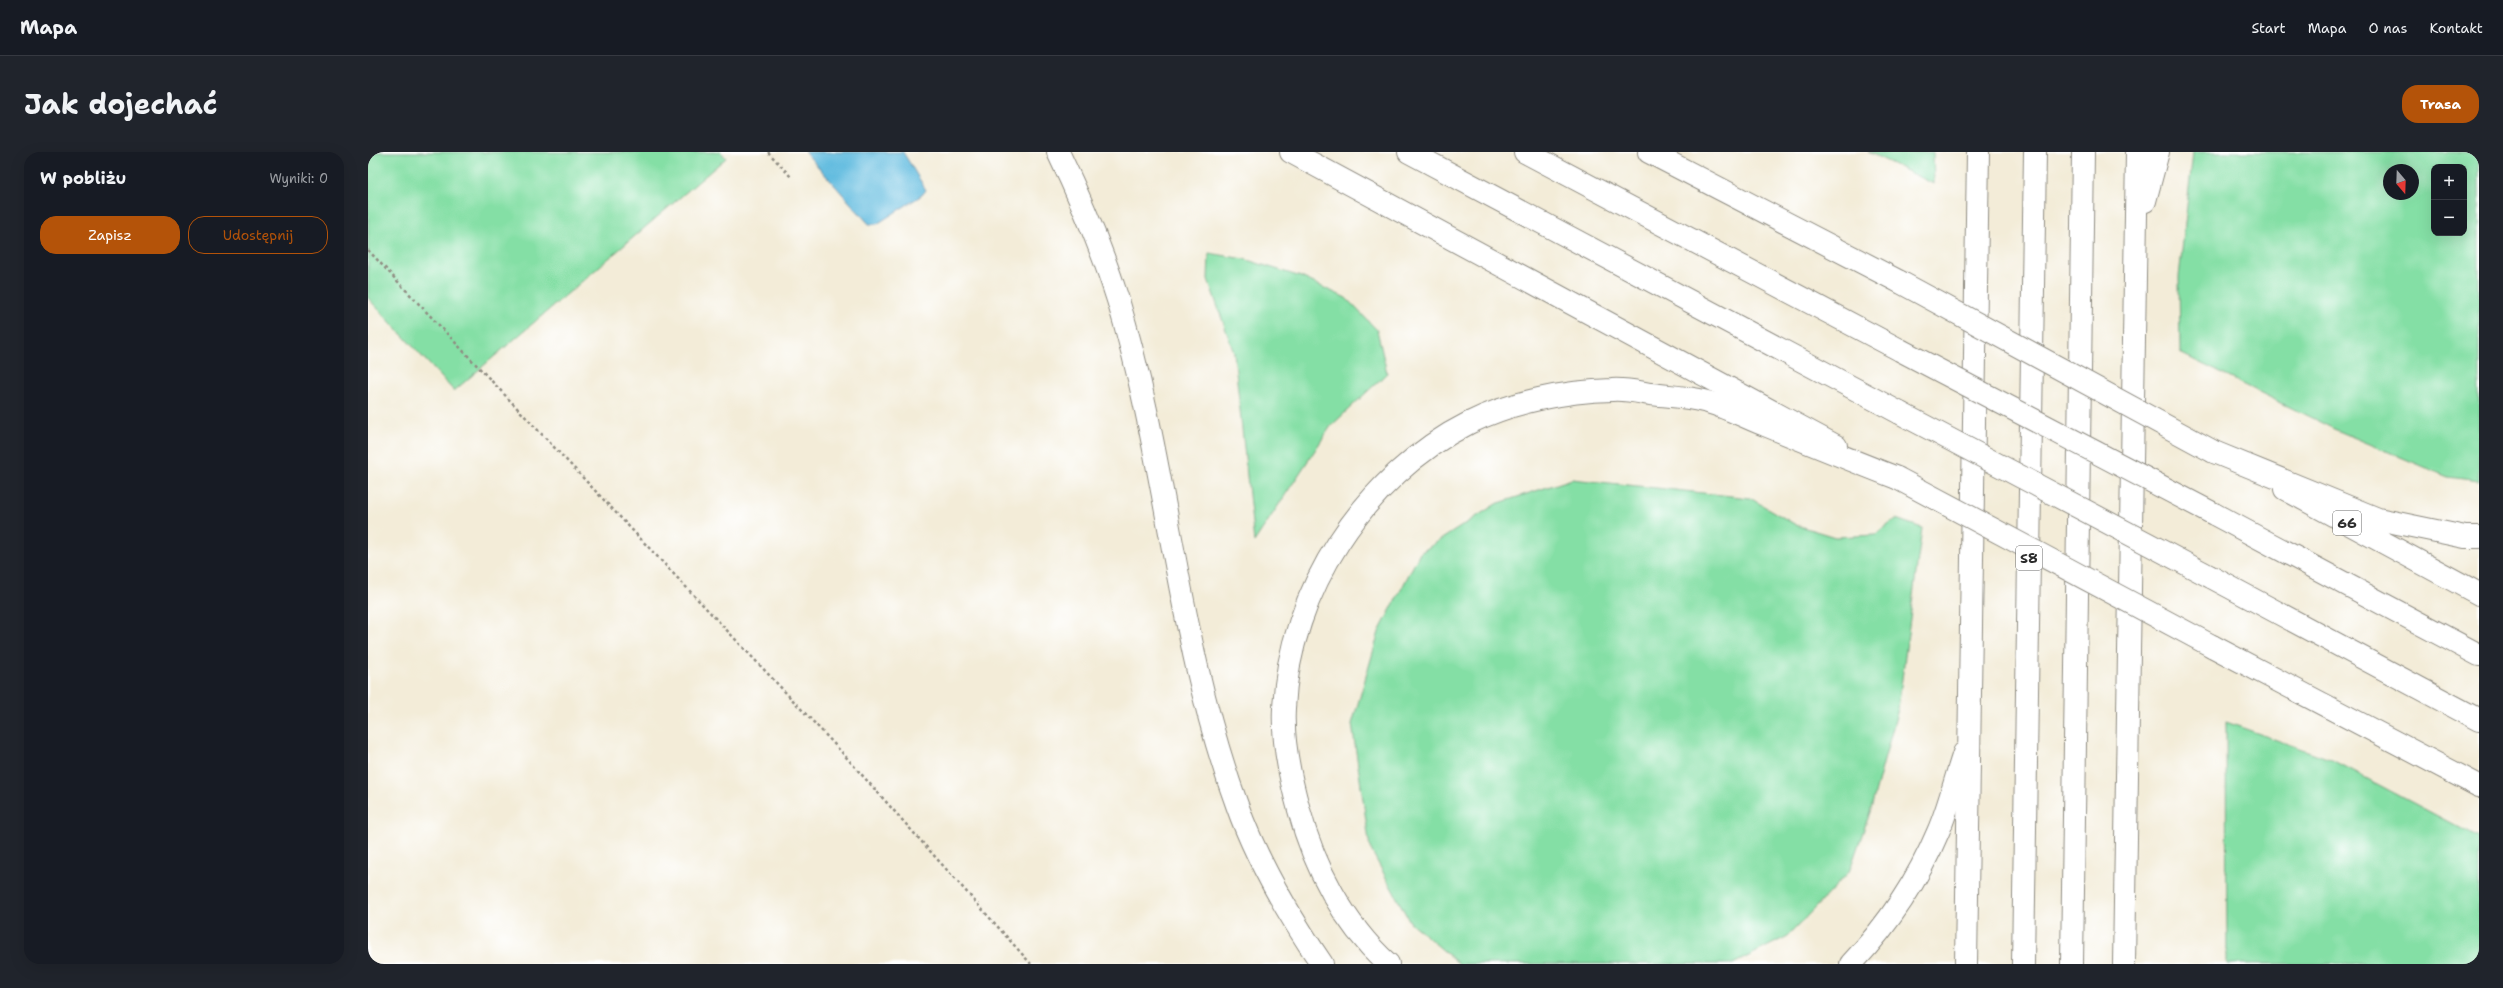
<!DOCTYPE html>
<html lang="pl">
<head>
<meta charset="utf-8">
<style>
	body { margin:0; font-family:"Shantell Sans",sans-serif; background:#20242c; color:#f1f3f6 }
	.controls { position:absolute; right:12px; top:12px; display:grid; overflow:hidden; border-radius:8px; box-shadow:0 4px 16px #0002 }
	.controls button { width:36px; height:36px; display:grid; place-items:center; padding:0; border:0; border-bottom:1px solid #363941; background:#171b24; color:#f1f3f6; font:20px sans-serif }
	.compass { position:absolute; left:2015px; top:12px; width:36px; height:36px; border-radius:50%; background:#171b24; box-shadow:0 4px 16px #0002; rotate:161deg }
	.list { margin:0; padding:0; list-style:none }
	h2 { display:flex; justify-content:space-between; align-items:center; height:52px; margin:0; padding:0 16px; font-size:17px }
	h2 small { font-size:13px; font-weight:400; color:#9ea1a6 }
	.actions { display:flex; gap:8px; padding:12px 16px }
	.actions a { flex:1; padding:9px 0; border:1px solid #b45309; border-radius:16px; text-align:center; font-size:14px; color:#b45309 }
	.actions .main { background:#b45309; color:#fff }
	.map { position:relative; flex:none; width:2111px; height:812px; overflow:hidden; border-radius:16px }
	header { display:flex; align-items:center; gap:24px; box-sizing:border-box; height:56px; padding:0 20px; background:#171b24; border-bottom:1px solid #363941 }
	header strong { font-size:19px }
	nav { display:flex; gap:22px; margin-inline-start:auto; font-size:14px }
	.intro { display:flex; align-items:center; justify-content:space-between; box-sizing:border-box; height:96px; padding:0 24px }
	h1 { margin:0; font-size:28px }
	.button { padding:10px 18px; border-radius:16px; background:#b45309; color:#fff; font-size:14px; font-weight:700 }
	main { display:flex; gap:24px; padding:0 24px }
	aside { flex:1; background:#171b24; border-radius:16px; box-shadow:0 4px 16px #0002 }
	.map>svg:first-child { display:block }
	.green { fill:#84dfa5; stroke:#588568; fill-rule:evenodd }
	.water { fill:#61bbdf; stroke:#467385 }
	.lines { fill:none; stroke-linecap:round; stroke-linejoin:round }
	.primary-casing { stroke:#8f8c82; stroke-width:24 }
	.motorway-casing { stroke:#8f8c82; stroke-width:24 }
	.path { stroke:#8f8c82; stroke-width:2.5; stroke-dasharray:3 3; stroke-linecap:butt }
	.primary { stroke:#fff; stroke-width:22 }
	.motorway { stroke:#fff; stroke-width:22 }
	.primary-bridge-casing { stroke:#8f8c82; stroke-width:24; stroke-linecap:butt }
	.primary-bridge { stroke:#fff; stroke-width:22 }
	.labels { text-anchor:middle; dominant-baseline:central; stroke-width:4; stroke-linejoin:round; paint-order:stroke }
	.shield { fill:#fff; stroke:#6b6b6b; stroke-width:1 }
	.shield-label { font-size:14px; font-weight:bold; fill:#2b2b2b }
</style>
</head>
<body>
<header>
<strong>Mapa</strong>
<nav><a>Start</a><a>Mapa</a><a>O nas</a><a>Kontakt</a></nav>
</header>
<div class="intro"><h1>Jak dojechać</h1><a class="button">Trasa</a></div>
<main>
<aside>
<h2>W pobliżu<small>Wyniki: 0</small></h2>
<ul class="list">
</ul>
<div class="actions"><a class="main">Zapisz</a><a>Udostępnij</a></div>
</aside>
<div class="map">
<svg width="2111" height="812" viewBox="0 0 2111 812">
	<rect width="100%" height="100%" fill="#fff"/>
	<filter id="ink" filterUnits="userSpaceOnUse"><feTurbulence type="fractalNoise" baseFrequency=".025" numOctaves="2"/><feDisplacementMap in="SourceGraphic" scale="8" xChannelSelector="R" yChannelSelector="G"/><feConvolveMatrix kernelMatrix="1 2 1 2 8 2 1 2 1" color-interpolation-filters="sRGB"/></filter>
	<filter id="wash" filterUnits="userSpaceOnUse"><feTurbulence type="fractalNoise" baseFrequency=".012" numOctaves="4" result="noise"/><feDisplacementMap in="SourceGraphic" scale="16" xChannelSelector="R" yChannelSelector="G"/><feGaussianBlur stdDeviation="0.9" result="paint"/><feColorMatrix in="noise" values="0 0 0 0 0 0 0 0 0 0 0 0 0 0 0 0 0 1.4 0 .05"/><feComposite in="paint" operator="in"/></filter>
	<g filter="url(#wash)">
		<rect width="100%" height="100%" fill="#f3ecd8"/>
		<g class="green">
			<path d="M0,0H353L358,6L86,239L0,146Z"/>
			<path d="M1500,0H1565L1566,32Z"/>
			<path d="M1825,0H2111V329L2080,325L1966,277L1812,201L1811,125ZM2066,15H2096V81H2066ZM2021,18H2045V42H2021Z"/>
			<path d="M841,101L876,107L933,125L978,146L1009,178L1019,221L963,274L886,390L866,201L840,127Z"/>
			<path d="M1204,327L1382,346L1428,373L1467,385L1507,383L1528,367L1554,376L1530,557L1502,660L1481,720L1420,784L1365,812H1091L1042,770L1002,696L984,572L1011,480L1052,401L1128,352Z"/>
			<path d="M1858,570L1962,607L2111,686V812H1859Z"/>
		</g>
		<path class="water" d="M437,0H535L558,38L554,43L509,72H501Z"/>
	</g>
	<g filter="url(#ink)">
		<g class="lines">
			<defs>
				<g id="primary">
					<path d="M923,0L1468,294"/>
					<path d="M1041,0L1532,261"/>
					<path d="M1157,0L1532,198"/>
					<path d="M1281,0L1532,130"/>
					<path d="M1917,337L2111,442"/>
					<path d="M1846,362L2111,503"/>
					<path d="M1843,425L2111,568"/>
					<path d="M1844,494L2111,634"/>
				</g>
				<g id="motorway">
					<path d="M690,0C713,48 734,97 750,148C800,313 809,490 869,653C889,710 920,762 954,812"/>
					<path d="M1777,49L1790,0"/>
					<path d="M1846,300L2010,367L2097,385H2111"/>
					<path d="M1020,812C976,772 946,715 931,658C922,626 914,590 916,556C921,440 997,323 1101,271C1143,250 1198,239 1244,238C1257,237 1270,240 1282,242C1300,244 1319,245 1336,249C1357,254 1378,266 1397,273C1441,291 1485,309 1529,326"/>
					<path d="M1483,812C1520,773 1549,730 1570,680C1581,655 1587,627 1596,601"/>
					<path d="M1598,812L1610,0"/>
					<path d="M1655,812L1667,0"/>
					<path d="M1704,812L1715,0"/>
					<path d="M1756,812L1769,0"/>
				</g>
			</defs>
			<use href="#primary" class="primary-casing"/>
			<use href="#motorway" class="motorway-casing"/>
			<g class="path">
				<path d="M400,0L424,26"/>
				<path d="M0,98L469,595L663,812"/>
			</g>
			<use href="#primary" class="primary"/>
			<use href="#motorway" class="motorway"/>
			<defs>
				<g id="primary-bridge">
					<path d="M1532,130L1846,300"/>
					<path d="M1532,198L1846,362"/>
					<path d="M1532,261L1843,425"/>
					<path d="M1529,326L1844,494"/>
				</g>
			</defs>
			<use href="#primary-bridge" class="primary-bridge-casing"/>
			<use href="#primary-bridge" class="primary-bridge"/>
		</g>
	</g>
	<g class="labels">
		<g class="shield">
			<rect x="1965" y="359" width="28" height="24" rx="3"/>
			<rect x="1648" y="394" width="26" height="24" rx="3"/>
		</g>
		<g class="shield-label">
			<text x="1979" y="371">66</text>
			<text x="1661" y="406">S8</text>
		</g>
	</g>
</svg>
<div class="controls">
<button>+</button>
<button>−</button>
</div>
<svg class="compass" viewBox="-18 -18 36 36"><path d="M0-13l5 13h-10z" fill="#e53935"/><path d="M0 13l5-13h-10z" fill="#9ea1a6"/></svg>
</div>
</main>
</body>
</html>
